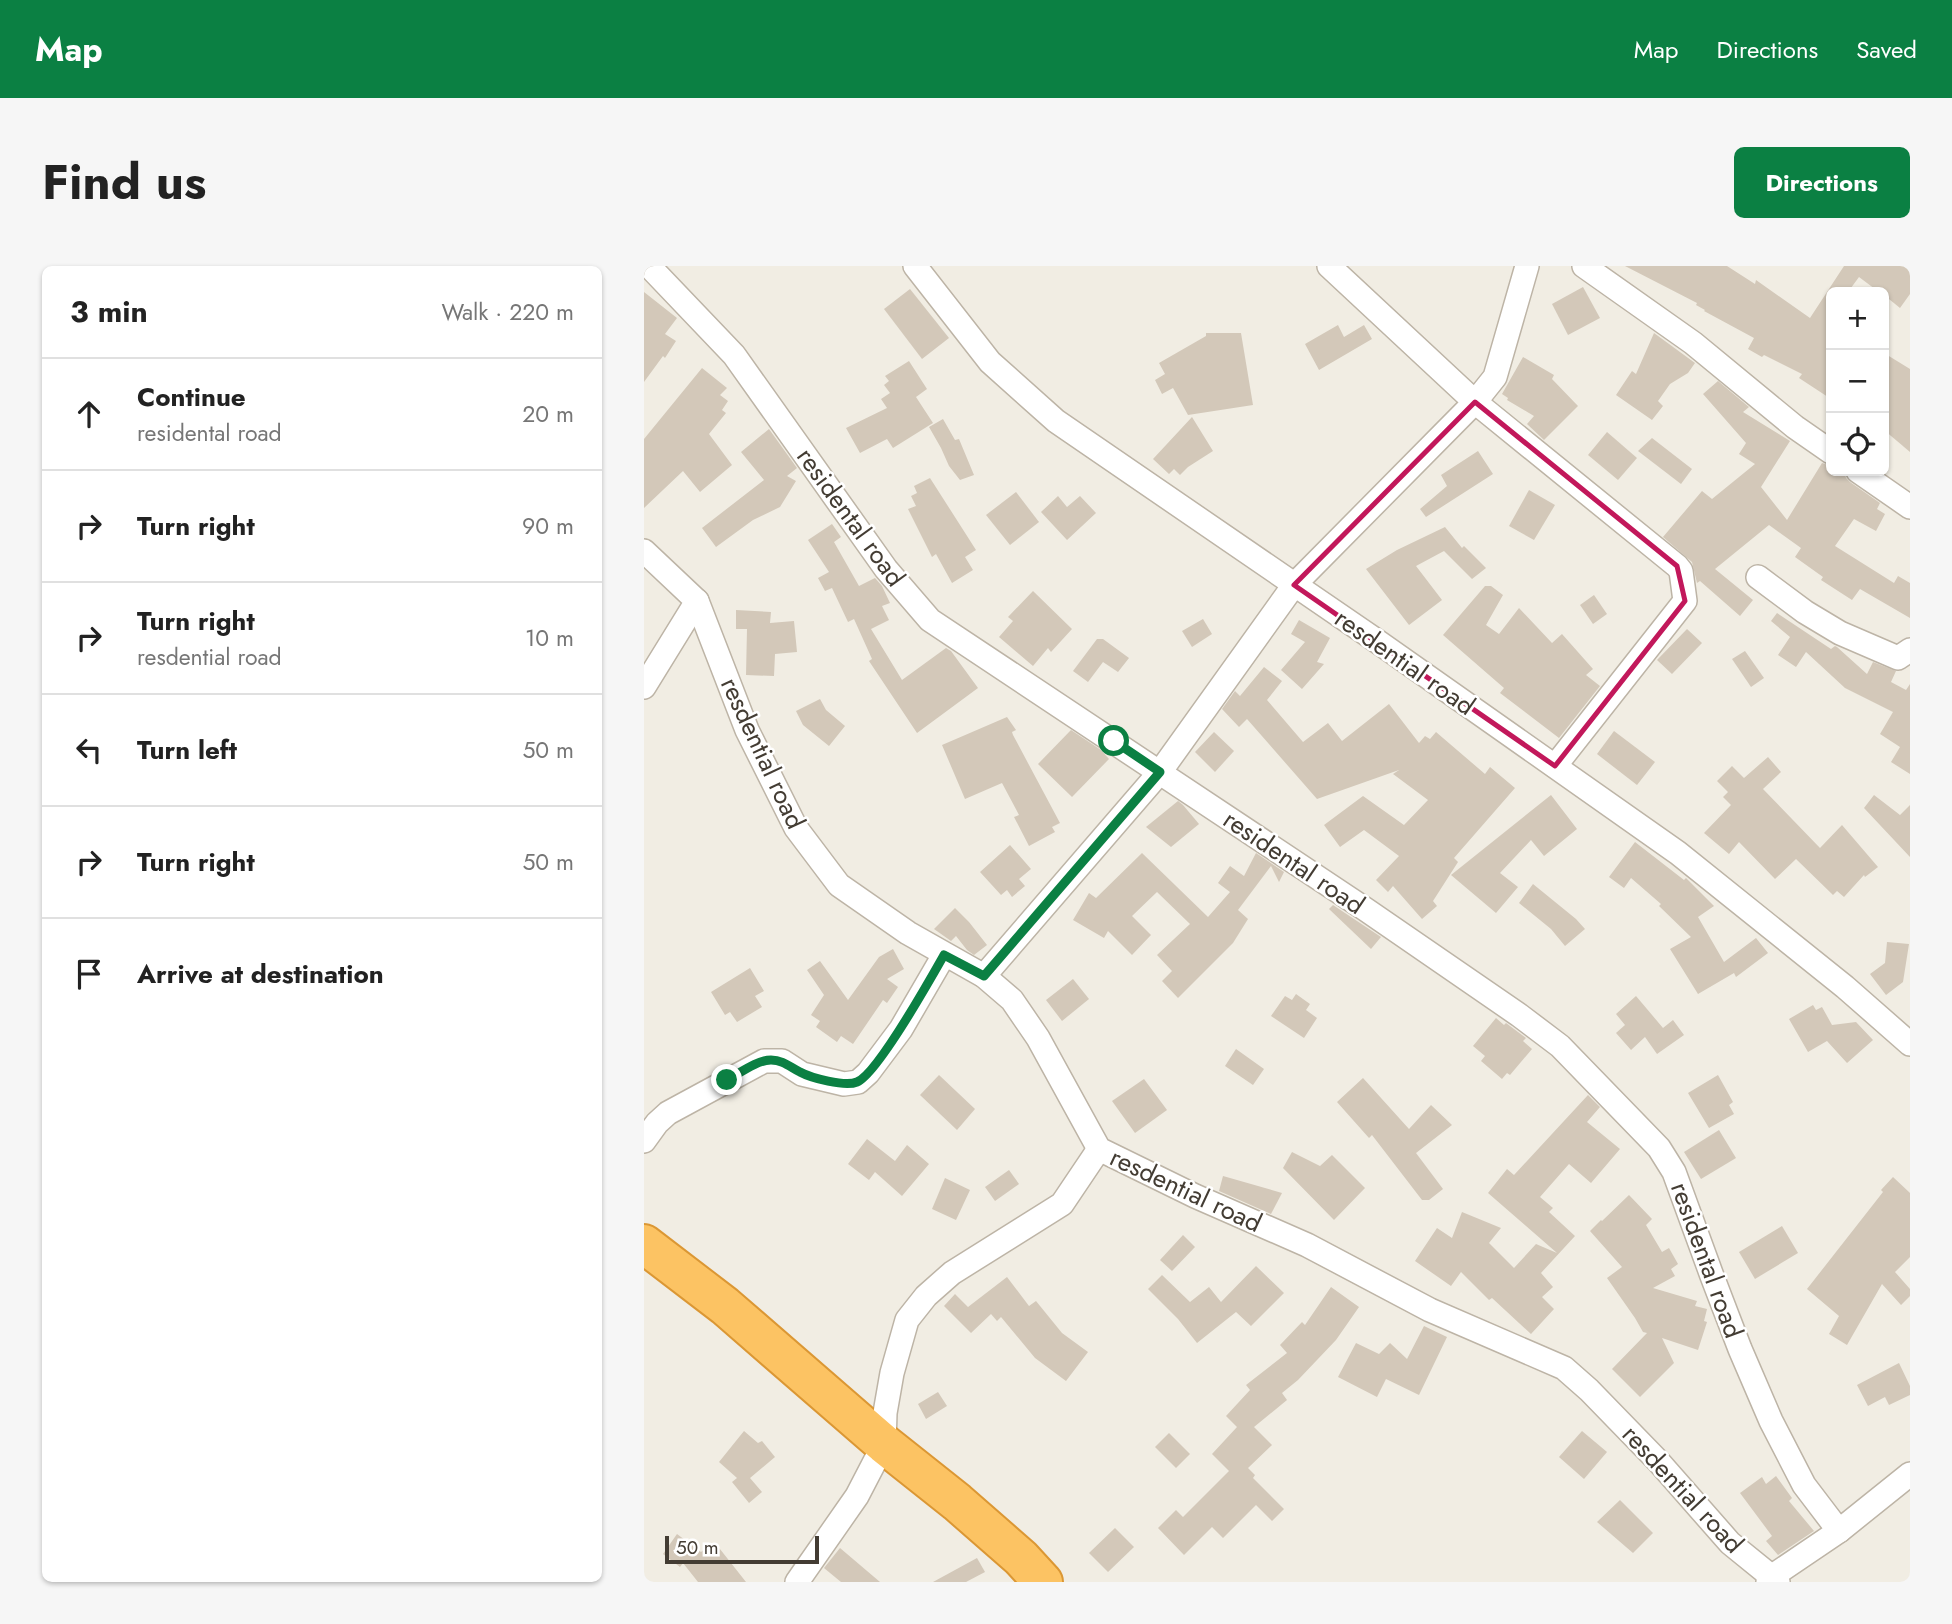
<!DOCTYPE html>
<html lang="en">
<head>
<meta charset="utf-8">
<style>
	body { margin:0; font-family:Jost,sans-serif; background:#f6f6f6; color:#222 }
	.controls { position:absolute; right:21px; top:21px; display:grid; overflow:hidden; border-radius:10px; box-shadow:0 2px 5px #0004 }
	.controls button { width:63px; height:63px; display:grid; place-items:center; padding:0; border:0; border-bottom:2px solid #e0e0e0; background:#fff; color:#222; font:35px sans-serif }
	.scale { position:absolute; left:21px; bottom:18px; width:154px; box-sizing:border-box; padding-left:7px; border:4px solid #433c33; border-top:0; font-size:19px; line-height:24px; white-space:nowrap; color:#433c33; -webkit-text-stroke:5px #fff; paint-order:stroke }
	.stop { position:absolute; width:21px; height:21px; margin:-16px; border:5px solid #0b8043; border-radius:50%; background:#fff }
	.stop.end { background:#0b8043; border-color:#fff; box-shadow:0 2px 7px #0008 }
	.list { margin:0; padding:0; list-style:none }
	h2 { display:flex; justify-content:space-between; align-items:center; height:91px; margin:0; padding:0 28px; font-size:30px }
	h2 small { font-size:23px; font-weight:400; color:#767676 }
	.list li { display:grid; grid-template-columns:46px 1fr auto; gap:21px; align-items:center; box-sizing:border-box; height:112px; padding:0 28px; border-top:2px solid #e0e0e0 }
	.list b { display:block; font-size:26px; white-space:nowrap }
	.list p { margin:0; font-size:23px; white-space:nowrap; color:#767676 }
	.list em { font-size:23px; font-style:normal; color:#767676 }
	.icon { flex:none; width:38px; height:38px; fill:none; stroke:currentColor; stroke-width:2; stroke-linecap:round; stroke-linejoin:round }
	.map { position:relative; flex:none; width:1266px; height:1316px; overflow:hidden; border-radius:10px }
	header { display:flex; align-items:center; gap:42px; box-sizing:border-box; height:98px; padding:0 35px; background:#0b8043; color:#fff }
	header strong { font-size:33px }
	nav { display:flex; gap:38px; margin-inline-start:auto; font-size:24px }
	.intro { display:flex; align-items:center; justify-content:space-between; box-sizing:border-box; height:168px; padding:0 42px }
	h1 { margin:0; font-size:49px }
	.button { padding:18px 32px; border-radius:10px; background:#0b8043; color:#fff; font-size:24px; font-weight:700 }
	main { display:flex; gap:42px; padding:0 42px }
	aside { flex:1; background:#fff; border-radius:10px; box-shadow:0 2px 5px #0004 }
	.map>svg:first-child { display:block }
	.building { fill:#d3c8b9 }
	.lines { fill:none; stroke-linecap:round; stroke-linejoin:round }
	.street-casing { stroke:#bdb4a6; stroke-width:26 }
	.highway-casing { stroke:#db9734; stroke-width:42 }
	.street { stroke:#fff; stroke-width:23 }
	.highway { stroke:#fcc363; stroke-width:38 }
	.route { stroke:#0b8043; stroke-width:9 }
	.marked { fill:none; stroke:#c2185b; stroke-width:5; stroke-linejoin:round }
	.labels { text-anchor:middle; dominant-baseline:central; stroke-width:5; stroke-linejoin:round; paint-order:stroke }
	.street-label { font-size:26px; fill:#433c33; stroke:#fff }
</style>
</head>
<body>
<header>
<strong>Map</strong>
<nav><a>Map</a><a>Directions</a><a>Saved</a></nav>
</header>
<div class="intro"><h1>Find us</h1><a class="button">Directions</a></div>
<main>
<aside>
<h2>3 min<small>Walk · 220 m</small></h2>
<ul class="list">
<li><svg class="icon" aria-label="ahead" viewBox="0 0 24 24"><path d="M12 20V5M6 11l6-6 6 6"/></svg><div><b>Continue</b><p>residental road</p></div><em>20 m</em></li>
<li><svg class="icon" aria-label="right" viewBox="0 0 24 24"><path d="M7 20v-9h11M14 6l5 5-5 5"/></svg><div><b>Turn right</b></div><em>90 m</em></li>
<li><svg class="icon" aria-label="right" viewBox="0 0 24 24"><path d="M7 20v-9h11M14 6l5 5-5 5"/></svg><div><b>Turn right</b><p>resdential road</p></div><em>10 m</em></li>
<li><svg class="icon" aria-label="left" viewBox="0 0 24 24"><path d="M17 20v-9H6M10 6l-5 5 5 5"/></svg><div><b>Turn left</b></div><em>50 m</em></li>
<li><svg class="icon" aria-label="right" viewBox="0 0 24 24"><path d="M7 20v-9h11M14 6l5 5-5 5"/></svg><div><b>Turn right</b></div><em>50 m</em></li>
<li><svg class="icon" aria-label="arrive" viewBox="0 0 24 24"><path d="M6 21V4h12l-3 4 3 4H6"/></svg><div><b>Arrive at destination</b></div></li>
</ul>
</aside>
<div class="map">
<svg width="1266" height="1316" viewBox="0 0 1266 1316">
	<rect width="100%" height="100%" fill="#f1ede3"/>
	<g class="building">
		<path d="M981,0H1083L1111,18L1112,14L1166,52L1200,0H1266V28L1256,42L1240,29V26H1235L1215,11L1204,26H1187V133L1155,112L1158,108L1120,89L1118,91L1104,83L1110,72L1060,45L1061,44L1052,39L1053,37Z"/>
		<path d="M939,21L956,52L924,69L908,38Z"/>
		<path d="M266,23L305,72L278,93L240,43Z"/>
		<path d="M0,26L33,52L21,68L32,75L21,92L19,90L0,116Z"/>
		<path d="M694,59L700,71L720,59L728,73L675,104L661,78Z"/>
		<path d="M562,67H597L609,139L544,149L529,122L518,128L511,114L521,108L515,97L562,70Z"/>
		<path d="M1010,67L1051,97L1044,107L1026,118L1014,135L1019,140L1008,154L972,129L988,105L992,108Z"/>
		<path d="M1240,87L1266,103V186L1240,164Z"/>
		<path d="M879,91L910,109L908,113L934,140L900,174L883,158L890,150L863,134L864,132L858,128Z"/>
		<path d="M265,95L283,123L272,131L289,157L249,182L243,173L216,187L202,162L243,142L237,133L246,127L240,119L245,115L241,110Z"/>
		<path d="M58,102L83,122L76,129L84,135L78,144L82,147L65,168L88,199L56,226L39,205L0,242V173Z"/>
		<path d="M1074,115L1105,141L1099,146L1146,175L1117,221L1143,254L1178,197L1187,200V205H1200L1202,212L1206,216L1236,237L1233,243L1241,248L1232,265L1210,253L1191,280L1250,317L1254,310L1266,317V352L1216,323L1208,334L1177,314L1179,311L1151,291L1157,282L1125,259L1071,303L1109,334L1096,350L1056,315L1053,317L1048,296L1019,271L1058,225L1068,233L1111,198L1095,188L1102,177L1059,128Z"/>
		<path d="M548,151L569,185L544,201L536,209L530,203L525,208L509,193Z"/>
		<path d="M299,153L311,174L315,173L330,209L316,214L305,200L297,182L285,161Z"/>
		<path d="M125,163L153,202L143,210L152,215L136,241L109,254L72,281L58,262L120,214L97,186Z"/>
		<path d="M963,166L993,192L974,214L944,189Z"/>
		<path d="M1008,172L1048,203L1037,218L994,185Z"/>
		<path d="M834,185L849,208L782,251L776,243L803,220L797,209Z"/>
		<path d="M286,212L332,284L321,291L329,304L308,317L292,288L288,291L264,243L272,240L267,230L273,227L270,220Z"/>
		<path d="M885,224L911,239L890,274L865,260Z"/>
		<path d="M372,226L395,256L366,279L342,249Z"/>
		<path d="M414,230L423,241L436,230L452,247L423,274L397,246Z"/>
		<path d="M188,258L197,271L190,276L215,320L231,312L238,320L246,337L238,340L245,354L227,363L258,414L302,382L307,385L334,422L273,467L225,395L228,393L210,353L204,356L188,322L181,325L174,312L185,306L164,274Z"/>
		<path d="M801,261L818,282L820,280L842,302L828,313L800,285L772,300L798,334L765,359L722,303L753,284Z"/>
		<path d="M841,320H847L859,329L842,359L855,368L875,342L908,377L918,368L949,403L942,409L956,420L915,472L856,427L860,422L799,369Z"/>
		<path d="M389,325L428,363L407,386L404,382L389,400L355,371L369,355L364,351Z"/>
		<path d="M950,329L963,348L949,358L936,339Z"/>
		<path d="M92,344L127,346L126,357L150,355L153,386L131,388L130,410L102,409L103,363H92Z"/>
		<path d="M1133,347L1187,383L1191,380L1193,381L1223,408L1229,396L1252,405L1247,416L1262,424L1266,418V508L1247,496L1256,481L1236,468L1249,446L1201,422L1162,386L1152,401L1134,389L1146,371L1127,355Z"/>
		<path d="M559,353L568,368L548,381L538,365Z"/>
		<path d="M655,354L686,372L673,396L680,398L658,423L637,404L661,376L647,368Z"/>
		<path d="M1043,363L1058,377L1028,408L1013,394Z"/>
		<path d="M453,373H459L485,392L474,406L459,396L444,416L429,405Z"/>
		<path d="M1101,385L1120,412L1107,421L1088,393Z"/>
		<path d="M620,401L638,415L623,434L659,476L684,457L698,475L745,438L775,477L781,470L786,473L792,466L841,508L846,501L871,522L810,592L814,596L789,635L793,640L778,653L749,620L744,626L732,614L755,590L720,564L696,581L680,559L719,530L760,559L784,534L749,508L755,504L673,533L603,453L595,461L578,443L591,425L596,430Z"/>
		<path d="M176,433L182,444L201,460L185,480L159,459L152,445Z"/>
		<path d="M363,451L372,464L368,466L369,469L416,557L408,561L411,566L385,580L370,551L375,549L358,517L321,533L298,479Z"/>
		<path d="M427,464L457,484L465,493L428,531L394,498Z"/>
		<path d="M970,465L1011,496L993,519L953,488Z"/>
		<path d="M570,466L590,485L571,506L551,486Z"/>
		<path d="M1124,491L1137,506L1119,523L1176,582L1198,559L1234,601L1221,611L1220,609L1200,631L1193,625L1189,629L1152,593L1131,613L1095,576L1085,588L1060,567L1087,539L1079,531L1084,526L1073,515L1088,500L1100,512Z"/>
		<path d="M907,529L933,563L900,590L887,574L856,607L874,621L852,647L807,609Z"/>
		<path d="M1230,529L1256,549L1266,539V591L1220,542Z"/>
		<path d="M534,535L539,539L555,558L527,581L502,561Z"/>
		<path d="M991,576L1040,614L1042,612L1070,640L1054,651L1080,696L1112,672L1124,687L1092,711L1090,707L1054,728L1026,683L1047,671L1015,640L1017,638L987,612L980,622L965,611Z"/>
		<path d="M366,579L387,603L375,613L381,620L368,631L363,624L357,629L336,606Z"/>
		<path d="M498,587L564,651L586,626L574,617L586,600L600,610L612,587L640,606L635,616L627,600L594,644L604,653L589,677L534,732L518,715L528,705L513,689L546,658L513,626L488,650L507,669L488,689L464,665L460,672L429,654L445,627L452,632Z"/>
		<path d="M889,618L932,653L941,663L921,680L907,663L875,637Z"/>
		<path d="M689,639L737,671L727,683L685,643Z"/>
		<path d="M311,642L325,656L343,679L330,689L323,684L312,670L307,675L290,663Z"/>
		<path d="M1243,676L1265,678L1259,716L1242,729L1226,708L1241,697Z"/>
		<path d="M249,683L260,703L243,713L254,721L243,737L239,734L209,778L197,770L193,776L172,761L176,755L167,749L180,729L163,704L176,695L204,734L235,691Z"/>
		<path d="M106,702L120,725L111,730L118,741L93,756L86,746L81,749L67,726Z"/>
		<path d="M429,713L445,733L418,755L402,734Z"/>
		<path d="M652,728L666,738L662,744L673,752L660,772L627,750L641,730L648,734Z"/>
		<path d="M992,730L1019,762L1029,754L1040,769L1013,788L1001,771L987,784L972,767L981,759L972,748Z"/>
		<path d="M1169,739L1172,744L1178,741L1188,759L1212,756L1229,774L1203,797L1183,775L1164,786L1145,753Z"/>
		<path d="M852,752L860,759L862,757L882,772L879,775L888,783L866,809L863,807L858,813L837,795L841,790L829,780Z"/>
		<path d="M592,783L620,803L609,819L581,800Z"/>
		<path d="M295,809L331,843L313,864L276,829Z"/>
		<path d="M1074,809L1089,836L1085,839L1090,848L1065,862L1044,827Z"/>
		<path d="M719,812L765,863L787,839L808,859L772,887L799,923L785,934H778L728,869L725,872L693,836Z"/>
		<path d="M500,813L523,844L491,867L468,835Z"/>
		<path d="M944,829L956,841L943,856L976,883L947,917L925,898L896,931L909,942L905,946L931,970L897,1007L909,1021L898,1031L910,1043L887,1068L848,1032L845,1034L817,1006L807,1020L771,995L793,962L808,972L818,946L857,962L845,977L870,1002L892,978L913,987L844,927L863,903L870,909Z"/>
		<path d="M1075,864L1092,892L1057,913L1040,886Z"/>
		<path d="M223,873L251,895L263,879L285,898L258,930L231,906L225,914L204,898Z"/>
		<path d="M648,886L676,900L688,889L721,922L690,954L639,902Z"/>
		<path d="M365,904L375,918L351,935L341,921Z"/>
		<path d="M579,910L638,927L627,948L575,925Z"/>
		<path d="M1249,911L1266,927V991L1251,1006L1266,1023V1030L1257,1039L1238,1018L1203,1079L1185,1068L1195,1050L1163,1023L1239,926L1237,924Z"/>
		<path d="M301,912L326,924L312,954L288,943Z"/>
		<path d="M985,929L1008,953L1002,959L1018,986L1025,982L1034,998L1027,1003L1031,1010L1009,1022L1053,1035L1051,1040L1063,1043L1060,1055L1063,1056L1054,1084L1018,1072L1030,1097L996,1131L968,1103L1003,1067L999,1066L991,1052L963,1012L978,1001L946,965L957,954L958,955Z"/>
		<path d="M1138,960L1154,987L1111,1013L1095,986Z"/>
		<path d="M539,969L551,981L528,1005L516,994Z"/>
		<path d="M612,1000L640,1027L607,1060L592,1046L553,1077L534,1053L504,1023L518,1009L546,1036L565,1021L577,1036Z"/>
		<path d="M363,1011L385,1040L392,1035L418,1067L444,1086L422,1115L391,1092L357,1051L353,1055L347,1048L327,1067L300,1040L311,1028L324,1041Z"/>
		<path d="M687,1021L715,1041L692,1074L654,1114L638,1127L643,1134L610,1161L628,1179L604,1202L611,1209L609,1212L640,1243L628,1255L612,1239L579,1272L568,1261L540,1289L514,1262L532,1244L539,1251L585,1205L568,1188L593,1161L582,1150L606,1124L602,1119L643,1087L636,1079L658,1056L661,1059Z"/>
		<path d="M780,1060L803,1071L775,1129L742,1113L733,1131L694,1111L712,1077L735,1088L746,1077L763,1093Z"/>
		<path d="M1255,1097L1266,1120V1129L1245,1139L1241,1131L1224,1140L1213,1119Z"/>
		<path d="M294,1126L303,1140L282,1153L274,1138Z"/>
		<path d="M100,1165L114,1177L118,1175L131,1191L106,1212L118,1226L105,1237L88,1216L93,1212L75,1196Z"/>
		<path d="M938,1165L963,1186L940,1213L915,1191Z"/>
		<path d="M525,1167L546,1188L532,1202L511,1181Z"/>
		<path d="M1132,1210L1148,1232L1145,1235L1170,1265L1134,1289L1122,1275L1128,1270L1096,1227L1118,1211L1122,1218Z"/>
		<path d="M976,1234L1009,1267L989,1287L953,1256Z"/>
		<path d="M471,1262L490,1281L464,1306L445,1287Z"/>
		<path d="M33,1268L57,1286L63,1281L65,1284L72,1278L102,1316H54L39,1297L36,1301L19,1288Z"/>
		<path d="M196,1282L236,1316H197L180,1302Z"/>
		<path d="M333,1292L341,1306L322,1316H289Z"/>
	</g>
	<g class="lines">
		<defs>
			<g id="street">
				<path d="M5,0L90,89L242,303L286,354L721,643L875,749L916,780L1015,882L1030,906L1068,1010L1096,1083L1127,1155L1160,1219L1195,1265"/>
				<path d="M271,0L346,96L412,155L730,373L1034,587L1201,721L1266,778"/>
				<path d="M685,0L831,136L1033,300L1037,305L1041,335L911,500"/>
				<path d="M940,0L1049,77L1151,161L1187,186"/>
				<path d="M1214,205L1266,241"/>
				<path d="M0,285L53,335L0,421"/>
				<path d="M1114,311L1161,346L1196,367L1254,392L1266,384"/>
				<path d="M53,335L103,464L152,562L195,619L264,667L340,710L368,734L394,772L455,883L551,930L663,979L786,1044L920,1102L945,1124L1014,1195L1086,1277L1134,1316"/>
				<path d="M340,710L516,506L650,319L831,136L851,111L883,0"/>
				<path d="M0,875L13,857L24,847L120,795H138L158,808L200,818L214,816L224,807L257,763L300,689"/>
				<path d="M153,1316L213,1230L240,1178L241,1147L248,1107L263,1054L282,1030L308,1007L418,938L455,883"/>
				<path d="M1124,1316L1127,1311L1195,1265L1266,1208"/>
			</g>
			<path id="highway" d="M0,978L81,1040L240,1178L313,1236L377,1292L399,1316"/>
		</defs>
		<use href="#street" class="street-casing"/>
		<use href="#highway" class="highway-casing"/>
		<use href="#street" class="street"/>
		<use href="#highway" class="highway"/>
	</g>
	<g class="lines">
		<path class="route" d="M83,814C96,807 113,794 127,794C139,794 146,801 156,806C167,812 201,821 213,816C233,808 287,712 300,689L340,710L516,506L470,475"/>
	</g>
	<path class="marked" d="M831,136L1033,300L1041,335L911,500L650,319Z"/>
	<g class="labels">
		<g class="street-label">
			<text transform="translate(207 251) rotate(54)">residental road</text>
			<text transform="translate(761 396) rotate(35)">resdential road</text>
			<text transform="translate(119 487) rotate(65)">resdential road</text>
			<text transform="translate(650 596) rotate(34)">residental road</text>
			<text transform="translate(542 924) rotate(25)">resdential road</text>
			<text transform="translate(1063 994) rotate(70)">residental road</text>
			<text transform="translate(1039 1223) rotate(47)">resdential road</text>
		</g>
	</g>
</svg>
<div class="controls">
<button>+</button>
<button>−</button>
<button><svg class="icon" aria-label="locate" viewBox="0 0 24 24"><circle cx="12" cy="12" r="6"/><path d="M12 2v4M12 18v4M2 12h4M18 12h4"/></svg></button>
</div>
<div class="scale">50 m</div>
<div class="stop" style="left:470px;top:475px"></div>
<div class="stop end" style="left:83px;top:814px"></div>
</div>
</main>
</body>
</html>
